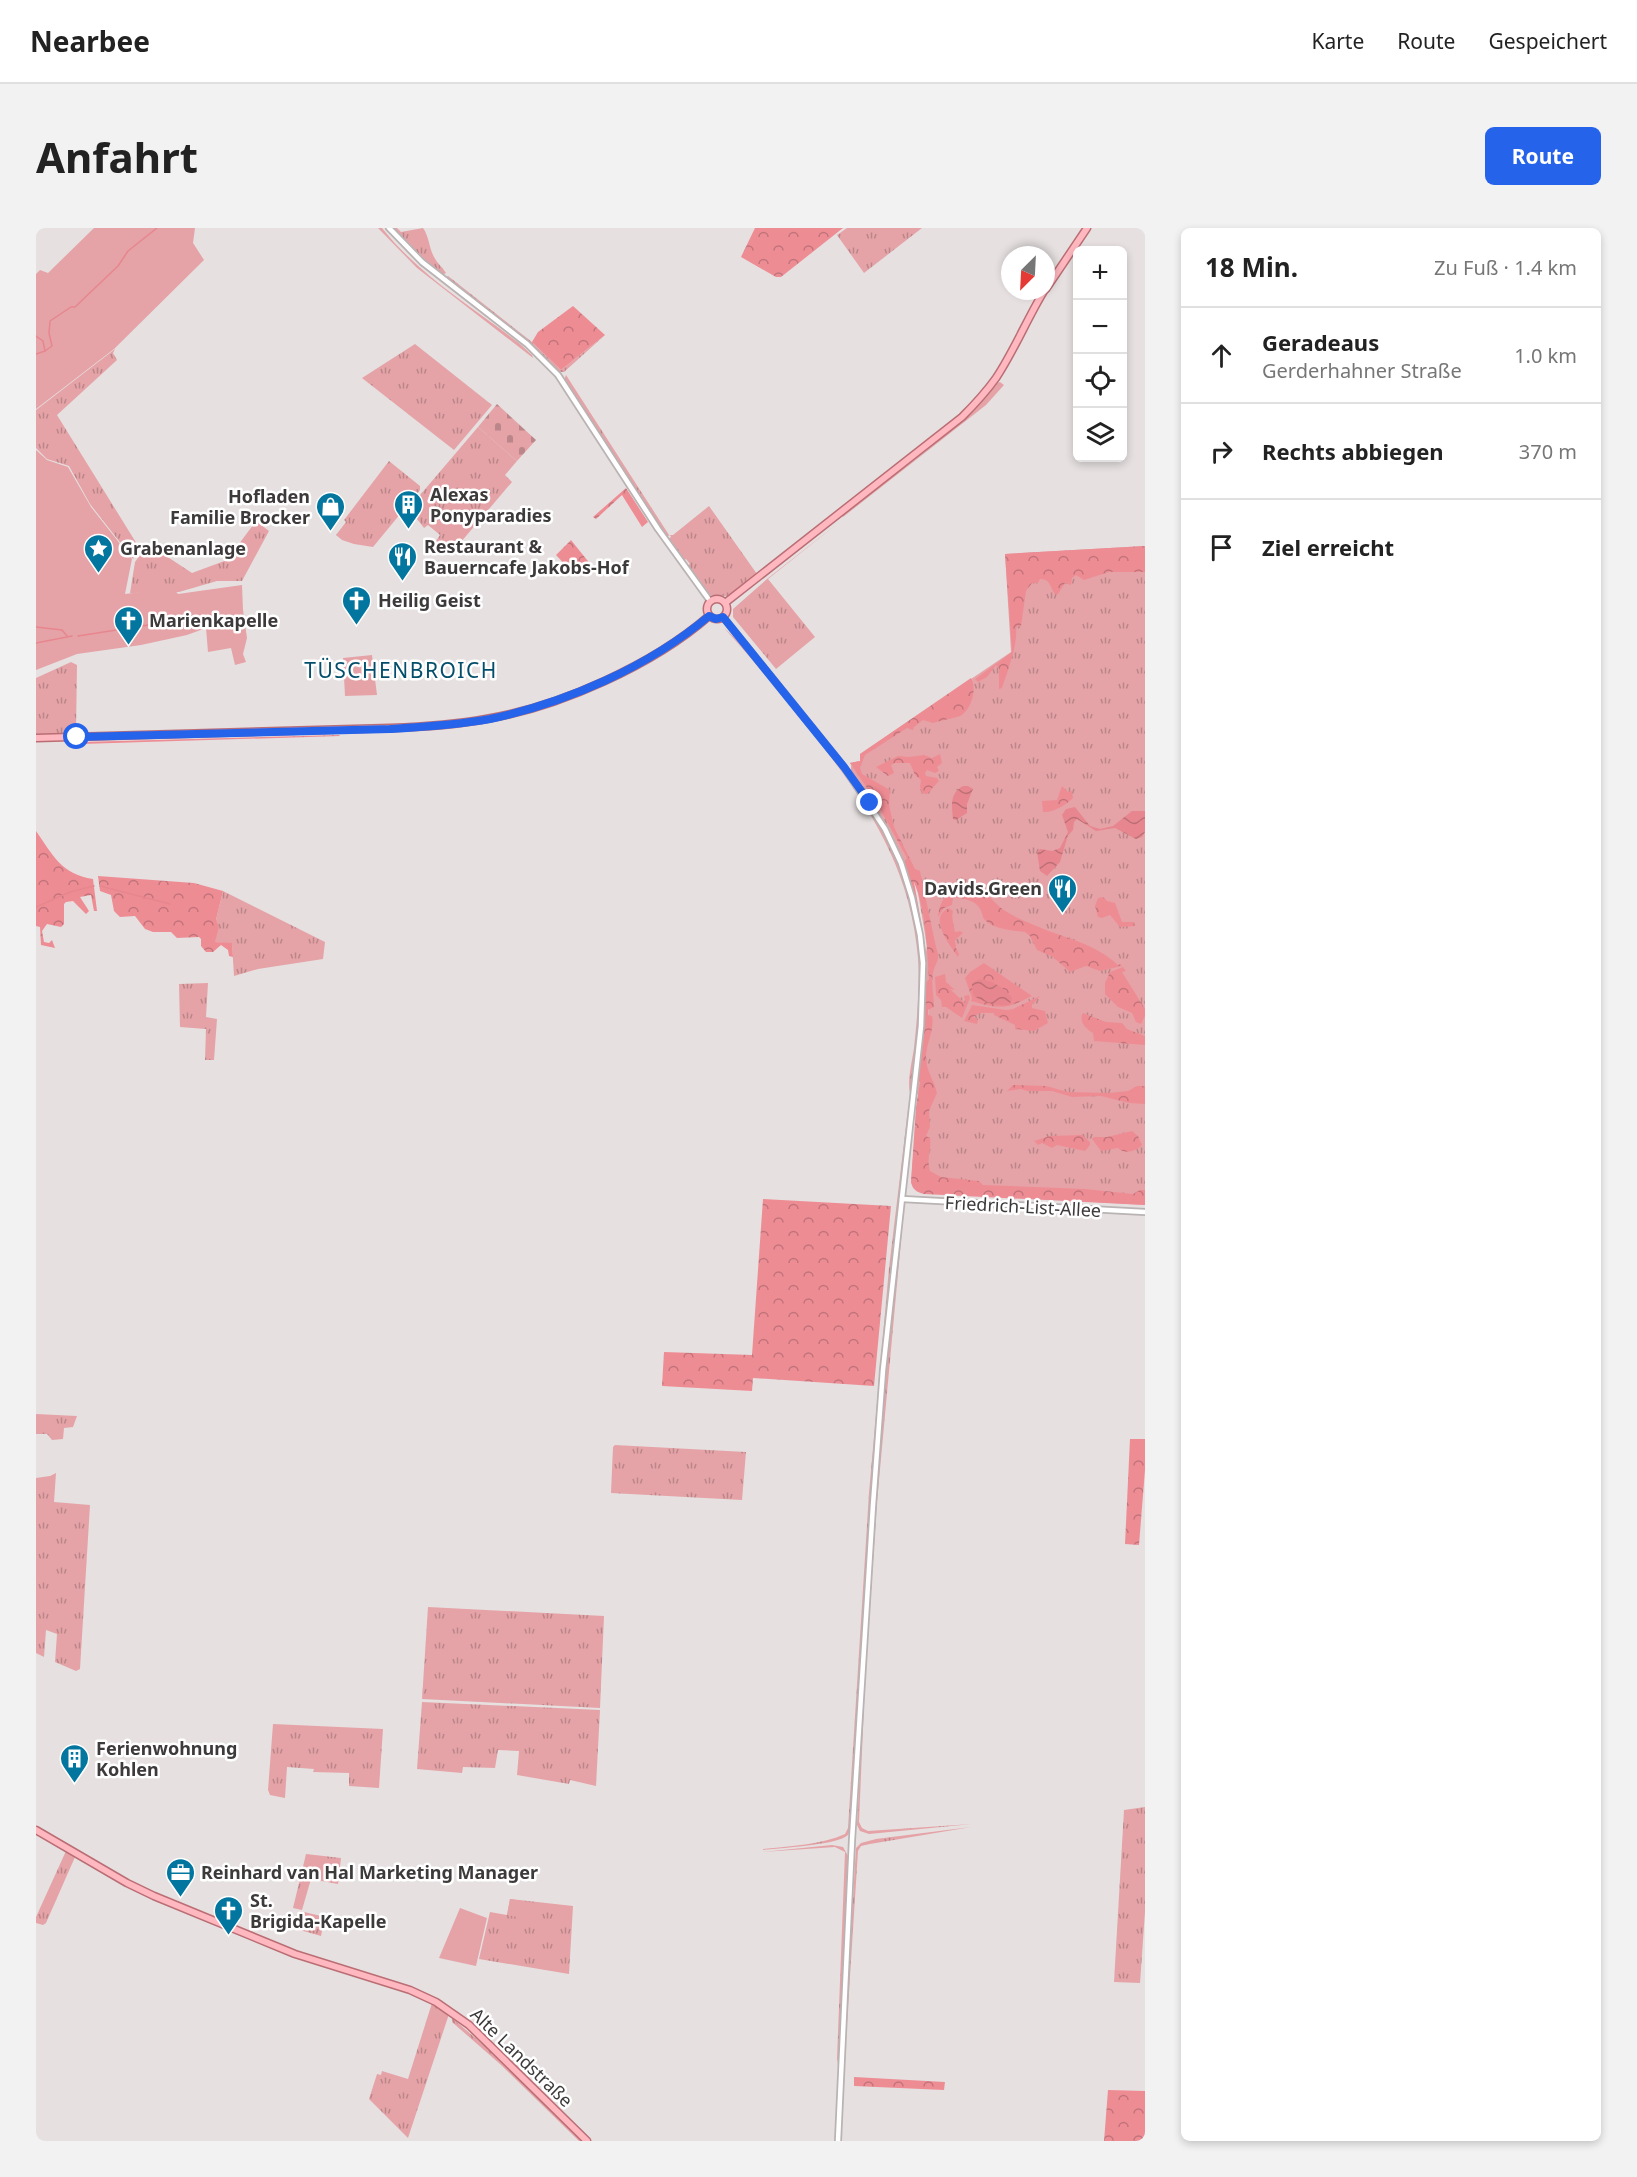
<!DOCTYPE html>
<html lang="de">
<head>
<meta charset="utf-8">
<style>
	body { margin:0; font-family:"Noto Sans",sans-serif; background:#f2f2f2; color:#222 }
	.controls { position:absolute; right:18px; top:18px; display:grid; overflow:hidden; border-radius:9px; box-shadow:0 3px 9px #0003 }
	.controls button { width:54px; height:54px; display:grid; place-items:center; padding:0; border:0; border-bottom:2px solid #e0e0e0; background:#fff; color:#222; font:30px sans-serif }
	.compass { position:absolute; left:965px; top:18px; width:54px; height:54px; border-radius:50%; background:#fff; box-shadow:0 3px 9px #0003; rotate:204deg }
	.stop { position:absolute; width:18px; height:18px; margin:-14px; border:4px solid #2563eb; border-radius:50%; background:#fff }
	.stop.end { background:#2563eb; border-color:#fff; box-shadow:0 2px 6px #0008 }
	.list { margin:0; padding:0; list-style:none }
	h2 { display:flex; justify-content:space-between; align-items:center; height:78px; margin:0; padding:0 24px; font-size:26px }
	h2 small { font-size:20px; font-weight:400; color:#767676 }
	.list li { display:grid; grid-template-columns:39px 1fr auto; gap:18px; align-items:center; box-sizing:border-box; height:96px; padding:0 24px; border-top:2px solid #e0e0e0 }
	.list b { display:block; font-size:22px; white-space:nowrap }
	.list p { margin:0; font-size:20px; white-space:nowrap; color:#767676 }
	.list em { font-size:20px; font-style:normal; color:#767676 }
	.icon { flex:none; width:33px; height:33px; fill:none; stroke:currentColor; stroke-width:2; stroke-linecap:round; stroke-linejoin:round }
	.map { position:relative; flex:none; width:1109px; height:1913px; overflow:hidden; border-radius:9px }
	header { display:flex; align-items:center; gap:36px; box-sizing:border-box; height:84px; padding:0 30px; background:#fff; border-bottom:2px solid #e0e0e0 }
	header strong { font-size:28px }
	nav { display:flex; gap:33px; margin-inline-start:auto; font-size:21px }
	.intro { display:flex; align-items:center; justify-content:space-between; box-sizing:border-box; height:144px; padding:0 36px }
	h1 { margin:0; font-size:42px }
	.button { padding:15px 27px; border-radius:9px; background:#2563eb; color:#fff; font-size:21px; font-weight:700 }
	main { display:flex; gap:36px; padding:0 36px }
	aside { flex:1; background:#fff; border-radius:9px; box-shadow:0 3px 9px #0003 }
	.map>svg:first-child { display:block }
	.grass { fill:url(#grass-tufts) }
	.forest { fill:url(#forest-crowns) }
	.cemetery { fill:url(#cemetery-stones) }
	.park { fill:#e5a3a7 }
	.water { fill:url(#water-waves) }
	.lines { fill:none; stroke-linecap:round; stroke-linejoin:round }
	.stream { stroke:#e7868e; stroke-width:1.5 }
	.minor-casing { stroke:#b9b3b3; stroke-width:8 }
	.major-casing { stroke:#bb6d74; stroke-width:9 }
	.minor { stroke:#fff; stroke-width:4.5 }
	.major { stroke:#ffb8bf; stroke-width:6 }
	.route { stroke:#2563eb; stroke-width:8 }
	.labels { text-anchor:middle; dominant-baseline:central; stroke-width:5; stroke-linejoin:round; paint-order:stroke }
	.poi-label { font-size:18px; font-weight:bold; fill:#3d3a3a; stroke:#fff; text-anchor:start }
	.street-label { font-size:18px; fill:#3d3a3a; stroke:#fff }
	.quarter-label { font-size:21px; letter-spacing:1.5px; fill:#044e6b; stroke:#fff }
</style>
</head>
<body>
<header>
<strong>Nearbee</strong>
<nav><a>Karte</a><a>Route</a><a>Gespeichert</a></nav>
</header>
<div class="intro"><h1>Anfahrt</h1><a class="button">Route</a></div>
<main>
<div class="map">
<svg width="1109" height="1913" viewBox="0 0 1109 1913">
	<defs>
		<pattern id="grass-tufts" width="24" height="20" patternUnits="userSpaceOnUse" patternTransform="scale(1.5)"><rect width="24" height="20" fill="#e5a3a7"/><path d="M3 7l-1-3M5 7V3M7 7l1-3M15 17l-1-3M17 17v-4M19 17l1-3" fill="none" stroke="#bb8689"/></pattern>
		<pattern id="forest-crowns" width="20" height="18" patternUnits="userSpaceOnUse" patternTransform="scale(1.5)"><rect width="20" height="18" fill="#ee8c94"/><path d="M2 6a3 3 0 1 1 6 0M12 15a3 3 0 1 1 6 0" fill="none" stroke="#c2737a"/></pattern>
		<pattern id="cemetery-stones" width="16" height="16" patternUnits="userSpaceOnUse" patternTransform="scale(1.5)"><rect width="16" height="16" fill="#e5a3a7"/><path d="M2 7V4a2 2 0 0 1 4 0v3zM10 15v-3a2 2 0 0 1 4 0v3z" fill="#bb8689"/></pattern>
		<pattern id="water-waves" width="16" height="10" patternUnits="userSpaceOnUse" patternTransform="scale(1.5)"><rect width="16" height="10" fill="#e7868e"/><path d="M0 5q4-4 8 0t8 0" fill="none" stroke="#bc6f75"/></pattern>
	</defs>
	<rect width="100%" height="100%" fill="#e6e0e0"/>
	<g class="grass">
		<path d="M342,0H346C383,47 436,79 483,115L496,127L497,130L381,40Z"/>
		<path d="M357,0H361L365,4L387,0C393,8 393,20 398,29C401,35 406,39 410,45L405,48C388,33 369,19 357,0Z"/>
		<path d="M811,0H886L828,45L801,7Z"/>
		<path d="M412,48L496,114L525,142L569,107L528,144H522L479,103L409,50Z"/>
		<path d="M379,116L456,177L418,222L326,150Z"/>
		<path d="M79,121L77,125L81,132L21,187L104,321L97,331L54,276L33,238L11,231L0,220V182Z"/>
		<path d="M530,147L633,307H637L673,278L721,346L692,368L674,367L651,338L654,336L650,331L647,333L632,311L635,309L634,307L630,309L628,306L528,152Z"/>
		<path d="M964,154L968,157L950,177L807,289L806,287C858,246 919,207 960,155Z"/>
		<path d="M442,199L481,233L469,247L476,254L413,328L400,313L404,307L392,297L388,300L373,280Z"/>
		<path d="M353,233L384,258V262L337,319L318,316L306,312L300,307L310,294L308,292Z"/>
		<path d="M806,292L732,351L779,409L740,441L697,389V381L731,351Z"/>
		<path d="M220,293L233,303L206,353H181L143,364L94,365L99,334L112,316L156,345L191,332Z"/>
		<path d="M1109,318V977L882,964L877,960L875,954L882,867L880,864L881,851L884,855L892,791L893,752L890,754L885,700L886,699L890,724L891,718L882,665L871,631L867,635L851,601L815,543V537L819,541L814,535L824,533V526L975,424L969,326Z"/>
		<path d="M688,400C719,427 743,460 768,492C785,514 804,534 819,557C873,634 891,709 882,802C880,819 880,849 874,865C871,853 876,834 878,820C881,791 884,760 882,730C874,632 824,564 764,490C739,459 715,429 688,400Z"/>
		<path d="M35,434L41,437L40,503L36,507L0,508V450Z"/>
		<path d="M187,663L289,714L287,731L222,741L198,748L196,716L179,714L180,692Z"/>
		<path d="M172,755L170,789L181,791L178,832H169L170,801L144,799L143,756Z"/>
		<path d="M873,873L839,1207L814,1601C813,1605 813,1607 809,1609C796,1617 745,1620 727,1622V1621C754,1618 785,1617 809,1606L812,1600L833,1265L853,1040Z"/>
		<path d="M868,980L841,1274L829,1453L823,1594L826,1600L832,1603L936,1596L833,1606L824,1603L821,1597C832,1391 841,1184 868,980Z"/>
		<path d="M0,1186L41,1188L37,1199L28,1200L27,1211L16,1212L11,1206H0Z"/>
		<path d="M579,1217L710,1224L706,1272L575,1265L577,1219Z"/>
		<path d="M20,1245L18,1274L54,1277L44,1441L40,1443L19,1434L21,1406L10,1402L8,1429L0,1425V1250L14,1248Z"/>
		<path d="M392,1379L568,1388L564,1480L386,1471Z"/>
		<path d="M386,1474L564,1482L560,1558L534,1552L533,1556L481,1547L483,1523L462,1522L459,1540L427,1539L426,1545L381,1541Z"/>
		<path d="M237,1496L347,1501L343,1560L313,1558V1545L277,1544L278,1541L251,1539L249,1570L234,1567L232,1562Z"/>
		<path d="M1109,1579V1684L1104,1755L1078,1754L1088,1582Z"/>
		<path d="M935,1599L834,1616L825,1618L822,1623L809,1827L807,1840L820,1620L825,1615L840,1611Z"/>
		<path d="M796,1617L807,1619L812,1628L803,1841L801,1831L809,1624L799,1619L725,1624Z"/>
		<path d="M30,1623L39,1629L10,1695L7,1697L0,1695V1689Z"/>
		<path d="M270,1626L305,1630L302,1656L275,1651L266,1682L257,1680Z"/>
		<path d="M474,1671L537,1678L533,1746L443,1731L454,1684L471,1687Z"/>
		<path d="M264,1683L289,1689L285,1708L257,1700L260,1687H262Z"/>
		<path d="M396,1775L413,1786L372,1910L333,1871L341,1846L345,1847L346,1843L372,1851Z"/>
		<path d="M416,1790L450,1819L546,1913H543L464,1836L416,1794Z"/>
	</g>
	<g class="forest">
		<path d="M719,0H807L745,49H740L705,29Z"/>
		<path d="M537,78L569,107L525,142L496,114L502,104Z"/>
		<path d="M590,260L612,294L606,299L586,267L560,291L557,289Z"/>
		<path d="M535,312L559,342L554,346L545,334L534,342L520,327Z"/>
		<path d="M1109,318V344H1073L1048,352L1040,347L1036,350L1035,357L1029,355L1022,366H1019C1014,360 1015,351 1004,351L1002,355H996L990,363L985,398L980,399C982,416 972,442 966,460L963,461V440L960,437L951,449L942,454L939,451L976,424L969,326Z"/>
		<path d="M935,450C941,461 936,479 926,487C922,490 905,492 897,495L887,492L878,499L877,502L871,500L829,527L824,540L826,546L854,562L853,577L858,599L879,641L884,643L900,719C905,733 900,732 897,745C895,757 898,768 898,779L892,782V787L896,788C899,802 890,815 890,829C890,843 898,852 901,865L893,883L894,899L890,908L894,910C896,921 890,929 894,943L905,949L943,953L947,957L1049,961L1097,966L1104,962H1109V977L888,966C880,964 877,961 875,954L880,879L884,855L881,851L890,754L893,751C891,722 890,681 878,654L886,699L885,700L877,666L867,635L871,630L838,570L814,535L824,533V526Z"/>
		<path d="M303,507L304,508L45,516V514Z"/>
		<path d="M904,526L906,535L901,539L903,543L899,545L891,542L889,545L890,548L901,550L903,553L891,566L886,565L884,559L885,552L879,547L874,535H858L855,537L858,545L852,548L840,539L862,528L873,529L888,527L896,530Z"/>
		<path d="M1026,558L1032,564L1036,563L1037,570C1030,577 1017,585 1007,584L1006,573L1021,572Z"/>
		<path d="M0,603C17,627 25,646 57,651L61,683H58L55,667L44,669L53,683L50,686L37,673L30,674L28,676V696L25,699L11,696L6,703L8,714L13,715L16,712L19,720L5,717L4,699L0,698Z"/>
		<path d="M62,648L158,655L187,663L180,692L183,699L179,714L196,715L197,729L193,728L192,722L185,717L177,724H170L165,718V711L163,709L141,710L135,704H117L109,701L99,688L84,689L78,683L75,667L64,663Z"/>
		<path d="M924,661L942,669L951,668C957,671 960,676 965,680C976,688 990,694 1003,699C1031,711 1058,715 1082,737L1085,736L1086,738L1064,743L1050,738L1034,744L1017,729L1001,722L994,708L989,704C978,703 957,701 949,692C946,689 947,687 945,683C941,672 927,670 917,670L916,677L908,680L902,689C904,673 909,665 924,661Z"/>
		<path d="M1067,669L1071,673L1079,675L1086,694H1098L1099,698L1084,699L1074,687L1066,690L1062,689L1059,678L1062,670Z"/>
		<path d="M913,680L917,683C915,690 918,697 919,704L924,703L927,705L919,712L920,720L923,726L922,729C914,717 891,689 913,680Z"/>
		<path d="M948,735L996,768C969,782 964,781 935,773L936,770L929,750L934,744Z"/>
		<path d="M1087,739L1090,743L1086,744L1109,781V788L1105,796L1100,794L1096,785L1082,779L1069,766V755L1074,744Z"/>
		<path d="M909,746L910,754L919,762L914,761L930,776L928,768L933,767L934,770L926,790L910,779H906L905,772L900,767L899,749Z"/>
		<path d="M1004,768L996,777V780L1009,783L1012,795L998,803L979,801V797L958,787V785H944L937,789L942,791L941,796L928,793L936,777L970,782L977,781Z"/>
		<path d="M1047,785L1070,794L1086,795L1091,801L1109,808V817L1058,813L1057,805C1050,801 1042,793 1047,785Z"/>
		<path d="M977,857L1010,858L1032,864L1073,865L1092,863L1101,858H1109V876L1093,875L1065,868L1036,869L1016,863H991L985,861L971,863Z"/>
		<path d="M1096,903L1102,908L1106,917C1101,923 1088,927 1082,920L1065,923L1056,911L1058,909H1071Z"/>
		<path d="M1046,907L1054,914V917L1049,923L1021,917L1016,920L1006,915L1002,917L998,913L1014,908Z"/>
		<path d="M727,971L855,978L838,1158L717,1150L716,1163L626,1158L628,1124L716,1127Z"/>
		<path d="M1094,1211H1109V1242L1103,1317L1089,1316Z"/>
		<path d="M818,1849L909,1854L908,1862L818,1858Z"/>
		<path d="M1072,1862L1109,1863V1913H1068Z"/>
	</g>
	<path class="cemetery" d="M461,176L500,212L481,233L442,199Z"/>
	<g class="park">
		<path d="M58,0H159L157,15L168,32L78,121L0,181V46L4,42L12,45Z"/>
		<path d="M0,222L11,232L32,239L55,279L96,331L89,366L137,360L142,366L206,357L207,382L211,410L207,426L210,434L199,437L195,420L172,424L170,400L151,407L105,417L41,426L0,442Z"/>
		<path d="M336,427L341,467L309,468L307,430Z"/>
		<path d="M474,1671L500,1675L497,1692L471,1687Z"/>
		<path d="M424,1680L451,1690L440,1738L403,1730Z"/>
	</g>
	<g class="water">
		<path d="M927,558H932L937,561L931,576V585L920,592L917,591C916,577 913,566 927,558Z"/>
		<path d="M1039,579L1054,598L1064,601L1077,598L1096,583H1109V604L1106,609L1100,611L1079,600L1060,603L1041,591L1038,594L1037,602L1032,607L1024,634L1011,648L1004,643L1001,624L1004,621L1016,623L1024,620L1032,604L1026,587L1030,581Z"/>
		<path d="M944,751C957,753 968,759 976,770L974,776C964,780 947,774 938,768L936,761V755Z"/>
	</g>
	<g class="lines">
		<g class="stream">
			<path d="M0,108L7,113L9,123"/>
			<path d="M0,126L9,123L16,118L13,105L14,93L35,79H39L82,38L92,23L121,0"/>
			<path d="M0,399L26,402L31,408"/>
			<path d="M42,408L183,386"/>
			<path d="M0,415L36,408"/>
			<path d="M64,658L134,676"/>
			<path d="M0,679L34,664L58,658"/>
		</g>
		<defs>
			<g id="minor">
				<path d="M353,0L386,34L491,116L522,147L622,301L674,373"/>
				<path d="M687,389L808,539L849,601L865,635L876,670L884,707L887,735L885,798L847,1142L837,1277L816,1612L802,1913"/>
				<path d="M866,971L1109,984"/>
			</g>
			<g id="major">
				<path d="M1010,61L1051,0"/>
				<circle cx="681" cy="381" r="10"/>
				<path d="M689,375L926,189C938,177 950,164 960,150C978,123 991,91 1008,63"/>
				<path d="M0,510L354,500C386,499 418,497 450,491C523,479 617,437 673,388"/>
				<path d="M0,1602L91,1655L118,1668L259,1726L374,1762L400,1774L433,1797L551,1913"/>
			</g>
		</defs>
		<use href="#minor" class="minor-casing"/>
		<use href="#major" class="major-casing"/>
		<use href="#minor" class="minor"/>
		<use href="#major" class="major"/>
	</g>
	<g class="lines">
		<path class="route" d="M41,509L354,501C387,499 421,497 454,491C532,474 612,439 673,388L680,391L687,389L808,539L834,575"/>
	</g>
	<defs>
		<symbol id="building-pin" viewBox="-11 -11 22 30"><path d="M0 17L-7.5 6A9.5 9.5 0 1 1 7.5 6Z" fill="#0376a0" stroke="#fff"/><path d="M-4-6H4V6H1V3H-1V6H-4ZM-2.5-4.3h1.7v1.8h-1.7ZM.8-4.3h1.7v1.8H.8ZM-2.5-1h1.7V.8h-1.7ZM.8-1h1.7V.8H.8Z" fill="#fff"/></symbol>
		<symbol id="shop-pin" viewBox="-11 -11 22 30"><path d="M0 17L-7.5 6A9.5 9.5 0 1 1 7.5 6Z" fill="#0376a0" stroke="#fff"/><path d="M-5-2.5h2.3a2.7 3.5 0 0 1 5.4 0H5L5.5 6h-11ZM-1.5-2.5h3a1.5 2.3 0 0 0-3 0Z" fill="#fff"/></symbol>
		<symbol id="sight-pin" viewBox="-11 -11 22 30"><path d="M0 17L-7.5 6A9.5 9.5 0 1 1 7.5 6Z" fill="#0376a0" stroke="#fff"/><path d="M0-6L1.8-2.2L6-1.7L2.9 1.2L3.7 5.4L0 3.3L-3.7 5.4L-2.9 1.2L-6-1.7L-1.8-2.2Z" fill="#fff"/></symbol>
		<symbol id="restaurant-pin" viewBox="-11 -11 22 30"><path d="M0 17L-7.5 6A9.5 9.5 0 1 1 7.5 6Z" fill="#0376a0" stroke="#fff"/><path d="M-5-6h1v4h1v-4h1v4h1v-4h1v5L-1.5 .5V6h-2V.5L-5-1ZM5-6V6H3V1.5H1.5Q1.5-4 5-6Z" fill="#fff"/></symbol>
		<symbol id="church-pin" viewBox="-11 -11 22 30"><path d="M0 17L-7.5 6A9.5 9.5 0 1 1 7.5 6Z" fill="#0376a0" stroke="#fff"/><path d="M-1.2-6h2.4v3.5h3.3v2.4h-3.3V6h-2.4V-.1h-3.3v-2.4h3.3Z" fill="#fff"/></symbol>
		<symbol id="office-pin" viewBox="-11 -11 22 30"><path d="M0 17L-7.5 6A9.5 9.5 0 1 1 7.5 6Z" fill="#0376a0" stroke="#fff"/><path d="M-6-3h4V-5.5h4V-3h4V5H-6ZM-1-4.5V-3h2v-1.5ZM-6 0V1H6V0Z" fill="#fff"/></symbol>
	</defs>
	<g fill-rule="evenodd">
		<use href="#building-pin" x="356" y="260" width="33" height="45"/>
		<use href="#shop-pin" x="278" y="262" width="33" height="45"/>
		<use href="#sight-pin" x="46" y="304" width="33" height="45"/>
		<use href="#restaurant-pin" x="350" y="312" width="33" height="45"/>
		<use href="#church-pin" x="304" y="356" width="33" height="45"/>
		<use href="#church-pin" x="76" y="376" width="33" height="45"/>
		<use href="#restaurant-pin" x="1010" y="644" width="33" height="45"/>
		<use href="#building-pin" x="22" y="1514" width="33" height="45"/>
		<use href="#office-pin" x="128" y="1628" width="33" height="45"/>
		<use href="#church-pin" x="176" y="1666" width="33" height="45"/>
	</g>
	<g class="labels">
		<g class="poi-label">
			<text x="394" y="266">Alexas<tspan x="394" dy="21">Ponyparadies</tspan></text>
			<text x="274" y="268" text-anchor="end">Hofladen<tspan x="274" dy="21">Familie Brocker</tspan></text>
			<text x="388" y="318">Restaurant &amp;<tspan x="388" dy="21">Bauerncafe Jakobs-Hof</tspan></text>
			<text x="84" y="320">Grabenanlage</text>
			<text x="342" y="372">Heilig Geist</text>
			<text x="113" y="392">Marienkapelle</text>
			<text x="1006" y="660" text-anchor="end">Davids.Green</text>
			<text x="60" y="1520">Ferienwohnung<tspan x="60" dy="21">Kohlen</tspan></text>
			<text x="165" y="1644">Reinhard van Hal Marketing Manager</text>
			<text x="214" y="1672">St.<tspan x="214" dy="21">Brigida-Kapelle</tspan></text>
		</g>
		<g class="street-label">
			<text transform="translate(987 978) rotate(3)">Friedrich-List-Allee</text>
			<text transform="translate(486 1829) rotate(44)">Alte Landstraße</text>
		</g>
		<g class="quarter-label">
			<text x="365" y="442">TÜSCHENBROICH</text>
		</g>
	</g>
</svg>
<div class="controls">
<button>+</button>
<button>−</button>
<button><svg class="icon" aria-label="locate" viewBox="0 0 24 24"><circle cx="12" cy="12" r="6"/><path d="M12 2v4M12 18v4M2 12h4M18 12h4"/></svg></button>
<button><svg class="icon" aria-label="layers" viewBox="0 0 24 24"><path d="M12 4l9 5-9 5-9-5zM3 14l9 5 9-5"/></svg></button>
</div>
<svg class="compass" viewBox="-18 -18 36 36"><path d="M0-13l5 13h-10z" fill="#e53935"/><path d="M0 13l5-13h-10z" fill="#767676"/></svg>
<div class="stop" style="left:41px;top:509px"></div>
<div class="stop end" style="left:834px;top:575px"></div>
</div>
<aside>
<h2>18 Min.<small>Zu Fuß · 1.4 km</small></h2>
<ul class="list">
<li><svg class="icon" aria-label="ahead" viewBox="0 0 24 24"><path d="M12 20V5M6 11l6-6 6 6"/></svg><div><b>Geradeaus</b><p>Gerderhahner Straße</p></div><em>1.0 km</em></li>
<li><svg class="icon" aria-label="right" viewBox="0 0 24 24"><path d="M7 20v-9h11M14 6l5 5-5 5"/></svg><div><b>Rechts abbiegen</b></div><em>370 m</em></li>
<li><svg class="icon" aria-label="arrive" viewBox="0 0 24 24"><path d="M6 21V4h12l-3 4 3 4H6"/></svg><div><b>Ziel erreicht</b></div></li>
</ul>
</aside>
</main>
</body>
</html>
